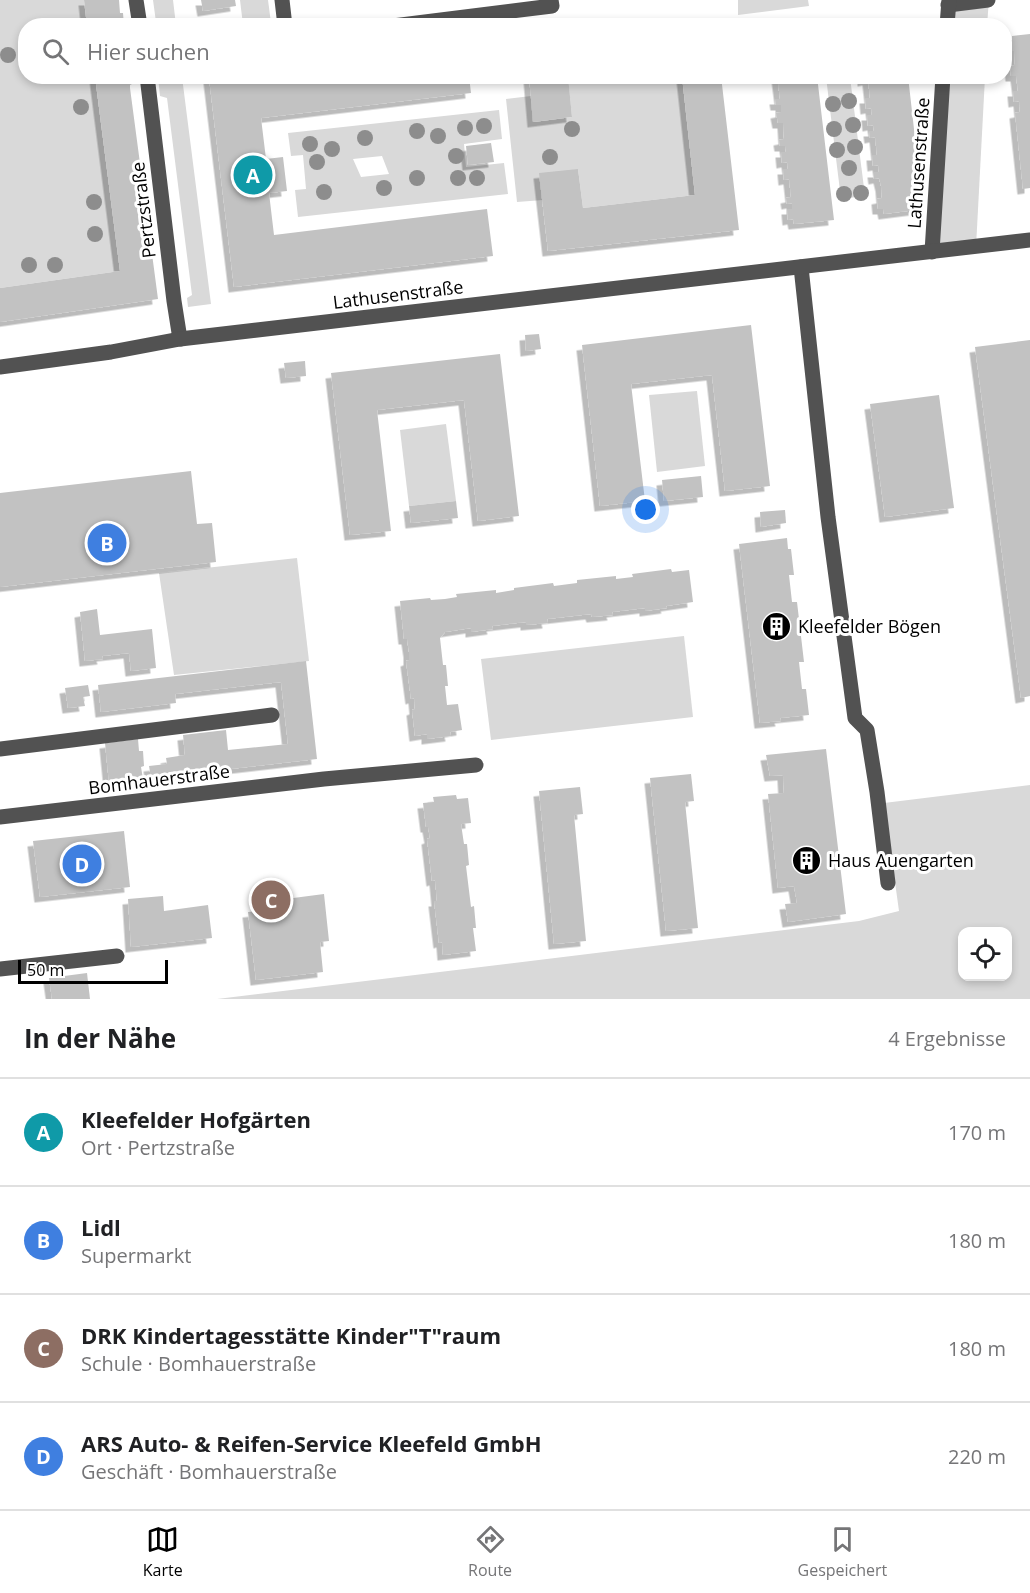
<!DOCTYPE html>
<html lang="de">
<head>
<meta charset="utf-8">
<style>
	body { margin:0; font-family:"Open Sans",sans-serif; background:#f2f2f2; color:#202124 }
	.controls { position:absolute; right:18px; bottom:18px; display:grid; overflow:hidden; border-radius:12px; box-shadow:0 3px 9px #0003 }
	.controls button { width:54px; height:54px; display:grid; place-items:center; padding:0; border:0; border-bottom:2px solid #e0e0e0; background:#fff; color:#202124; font:30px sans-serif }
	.scale { position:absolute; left:18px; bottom:15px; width:150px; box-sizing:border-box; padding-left:6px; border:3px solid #000; border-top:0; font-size:16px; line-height:21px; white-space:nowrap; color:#000; -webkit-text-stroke:4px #fff; paint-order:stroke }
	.you { position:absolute; left:646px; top:510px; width:21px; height:21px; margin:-15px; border:4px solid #fff; border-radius:50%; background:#1a73e8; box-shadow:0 0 0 9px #1a73e833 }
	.badge { display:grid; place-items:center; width:39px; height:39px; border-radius:50%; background:#000; color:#fff; font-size:20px; font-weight:700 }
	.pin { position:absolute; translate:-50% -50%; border:3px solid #fff; box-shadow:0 2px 6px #0006 }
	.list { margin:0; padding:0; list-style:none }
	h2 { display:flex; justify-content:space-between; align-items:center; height:78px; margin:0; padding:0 24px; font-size:26px }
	h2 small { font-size:20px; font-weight:400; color:#757577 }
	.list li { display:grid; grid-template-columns:39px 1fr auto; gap:18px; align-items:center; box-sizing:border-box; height:108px; padding:0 24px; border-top:2px solid #e0e0e0 }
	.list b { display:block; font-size:22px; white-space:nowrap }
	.list p { margin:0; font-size:20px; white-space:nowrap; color:#757577 }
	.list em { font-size:20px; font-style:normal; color:#757577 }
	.icon { flex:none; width:33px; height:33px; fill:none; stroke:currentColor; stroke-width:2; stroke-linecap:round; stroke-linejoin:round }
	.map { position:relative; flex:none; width:1030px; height:999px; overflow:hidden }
	.search { position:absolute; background:#fff; box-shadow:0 3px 9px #0003; left:18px; right:18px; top:18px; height:66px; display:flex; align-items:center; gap:15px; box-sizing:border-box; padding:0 21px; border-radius:24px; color:#757577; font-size:22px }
	.sheet { height:510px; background:#fff }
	nav { display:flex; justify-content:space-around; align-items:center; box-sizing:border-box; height:84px; border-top:2px solid #e0e0e0; background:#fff; font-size:16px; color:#757577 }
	nav a { display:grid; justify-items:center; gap:3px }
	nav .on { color:#000 }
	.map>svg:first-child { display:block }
	.green { fill:#d9d9d9; fill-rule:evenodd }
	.building { fill:#c2c2c2; filter:url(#shadow) }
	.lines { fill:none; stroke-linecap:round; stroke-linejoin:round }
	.minor { stroke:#525252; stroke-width:15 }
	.tree { fill:#8d8d8d }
	.labels { text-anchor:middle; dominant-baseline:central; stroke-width:6; stroke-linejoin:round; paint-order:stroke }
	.street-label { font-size:18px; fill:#000; stroke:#fff }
	.poi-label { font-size:18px; fill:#000; stroke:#fff; text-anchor:start }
</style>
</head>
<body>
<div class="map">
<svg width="1030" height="999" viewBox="0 0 1030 999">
	<defs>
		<filter id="shadow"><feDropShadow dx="-5.5" dy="5.5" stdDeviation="0" flood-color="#0004"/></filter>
	</defs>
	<rect width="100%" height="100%" fill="#fff"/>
	<g class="green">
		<path d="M0,0H84L87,25L26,26V76L95,77L120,271L0,288Z"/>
		<path d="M153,0H173L176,25H152L156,22Z"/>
		<path d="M240,0H268L271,23L243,25Z"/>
		<path d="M738,0H808L809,6L738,15Z"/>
		<path d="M989,0L987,25L947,26L948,5Z"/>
		<path d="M582,76L682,77L695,195L583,208L578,169L543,200L517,202L506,99L531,96L534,122L572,117L568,78Z"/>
		<path d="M158,77H182L211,304L188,307L187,298L192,295L167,98L160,96Z"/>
		<path d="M826,77H850L865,196L841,199Z"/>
		<path d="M943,77H985L976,247L932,252Z"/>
		<path d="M499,110L502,139L464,144L466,167L504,163L508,194L298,217L295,190L306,189L303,155L291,156L288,133ZM382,156L389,174L361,177L353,159Z"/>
		<path d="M697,391L705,466L657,472L649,395Z"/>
		<path d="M446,424L456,501L409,506L400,430Z"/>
		<path d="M297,558L309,661L174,675L159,573Z"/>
		<path d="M684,636L693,717L491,740L481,659Z"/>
		<path d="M1030,785V999H217L859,921L899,911L884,803ZM962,932H1008V976H962Z"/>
	</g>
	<g class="building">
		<path d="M84,0H119L120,13H123L124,26H87Z"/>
		<path d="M201,0H235L236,6L203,11Z"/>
		<path d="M1030,34V188L1023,189L1015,113L1020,112L1019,101L1014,102L1013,91H1018L1016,76H1011L1010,66L1015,65L1014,51H1009L1007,41L1012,40V36Z"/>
		<path d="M95,76H131L132,84L130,85V88L158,299L0,322V288L120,271Z"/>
		<path d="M224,76H469L471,93L261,118L266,159L283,157L287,191L269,193L274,235L487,209L493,256L234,287L209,78Z"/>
		<path d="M529,76H568L572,117L533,122Z"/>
		<path d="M682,76H721L739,230L548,251L539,173L578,169L583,208L695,195Z"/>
		<path d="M777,76H817L834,220L794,224L793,219L788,220L787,209H792V203L787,204L786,198L791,197L789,179L784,180L783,169H788L787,162L782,163L781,152H786L785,146H780L779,140L784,139L783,123H778L776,113L781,112V105H776L775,99H780Z"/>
		<path d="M863,76H908L923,209L884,214L883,209H878L877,199L882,198L881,186L879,178L874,179L873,172H879L878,165L873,166L872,155H877L875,137L870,138L869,131H874L873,125L868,126L867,115H872L871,108L866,109L865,98H870L868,80L863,81Z"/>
		<path d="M491,143L494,162L468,165L466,146Z"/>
		<path d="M751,325L770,486L725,491L712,375L631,384L645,501L600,506L582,345Z"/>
		<path d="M539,334L541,349L526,351L525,335Z"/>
		<path d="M1030,340V696L1021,698L975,347Z"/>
		<path d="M500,354L519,516L478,521L464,400L377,410L391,531L350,535L331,373Z"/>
		<path d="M305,361L306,376L286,378L284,363Z"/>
		<path d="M939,395L954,508L885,517L870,404Z"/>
		<path d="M191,471L197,524L212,523L216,562L0,587V493Z"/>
		<path d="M701,476L703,497L664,501L662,480Z"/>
		<path d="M456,501L458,518L411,523L409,506Z"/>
		<path d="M785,510L786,523L761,527L760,512Z"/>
		<path d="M787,538L788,549H791L794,575H789L792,602H797L804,662H799L802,689H806L809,715L780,718L781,721L760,723L739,544Z"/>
		<path d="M671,569L672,572L689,570L693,602L666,606L667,608L645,611V608L612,612L613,615L592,617L591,614L547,619L548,623L526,625V622L492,626L493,629L471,632V628L445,632L440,638L443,665H446L448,686H445L447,705L458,704L462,730L450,732L451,736L427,739V734L415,736L412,710L415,709L414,698L411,699L406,661L409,660V652L407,639H404L400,601L430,598L431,600L445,599L457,597L456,594L496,590V593L514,590V588L553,583L554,586L577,583V580L616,576V579L633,577L632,574Z"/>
		<path d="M97,609L100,635L152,629L156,668L131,671L129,653L102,656L103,659L85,661L80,612Z"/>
		<path d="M306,661L317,759L151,778L149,766L167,764L166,758L185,755L183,735L226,730L228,750L288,744L281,682L175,694L176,703L101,712L98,685Z"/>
		<path d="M88,685L90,696L83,697L85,706L68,708L65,688Z"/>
		<path d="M138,739L139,751H143L144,766L141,767L143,779L109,783L105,743Z"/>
		<path d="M826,749L846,914L788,922L785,904L797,903L794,886L778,888L768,794L784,793L783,775L770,776L766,755Z"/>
		<path d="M691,774L694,801L685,802L698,928L666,931L650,778Z"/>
		<path d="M580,787L583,814L574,815L586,941L554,944L539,791Z"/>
		<path d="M456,795L457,799L468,798L471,823L461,824L464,844H467L469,865L466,866L471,907L474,906L476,928H473L476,951L443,955L442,942L439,943L434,901H437L435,880L432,881L427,839L430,838L428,827H426L423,803L434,802L433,797Z"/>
		<path d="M124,831L130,887L40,897L33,841Z"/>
		<path d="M324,894L329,941L320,942L323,972L256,980L248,912L279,909L278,900Z"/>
		<path d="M163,896L164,911L208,905L212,938L131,947L128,899Z"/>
		<path d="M87,973L90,999H52L49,978Z"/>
	</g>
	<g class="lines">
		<g class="minor">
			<path d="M136,0L140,26"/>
			<path d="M282,0L285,26"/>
			<path d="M948,5L988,0"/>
			<path d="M393,26L552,6L551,0"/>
			<path d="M947,26L949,0"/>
			<path d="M147,76L174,301L180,339"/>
			<path d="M932,252L943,76"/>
			<path d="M801,267L828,517L855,718L867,730L877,792L888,883"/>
			<path d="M0,367L111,352L180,339L1030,240"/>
			<path d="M0,749L272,715"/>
			<path d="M0,817L324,779L476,765"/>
			<path d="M0,969L117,956"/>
		</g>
	</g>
	<g class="tree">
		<circle cx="8" cy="55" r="8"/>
		<circle cx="849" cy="101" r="8"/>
		<circle cx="833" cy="104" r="8"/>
		<circle cx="81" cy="107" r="8"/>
		<circle cx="853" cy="125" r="8"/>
		<circle cx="484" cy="126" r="8"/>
		<circle cx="465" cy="128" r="8"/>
		<circle cx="572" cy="129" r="8"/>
		<circle cx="834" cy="129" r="8"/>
		<circle cx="417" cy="131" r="8"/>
		<circle cx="438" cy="136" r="8"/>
		<circle cx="365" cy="138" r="8"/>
		<circle cx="310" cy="144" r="8"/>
		<circle cx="855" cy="147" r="8"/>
		<circle cx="332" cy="149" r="8"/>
		<circle cx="837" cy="150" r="8"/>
		<circle cx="456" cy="156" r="8"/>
		<circle cx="550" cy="157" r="8"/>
		<circle cx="317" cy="162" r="8"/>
		<circle cx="849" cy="168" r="8"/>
		<circle cx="417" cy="178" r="8"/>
		<circle cx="458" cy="178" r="8"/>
		<circle cx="477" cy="178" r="8"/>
		<circle cx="384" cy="188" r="8"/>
		<circle cx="324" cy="192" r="8"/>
		<circle cx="861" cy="193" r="8"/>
		<circle cx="844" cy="194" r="8"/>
		<circle cx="94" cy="202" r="8"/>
		<circle cx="95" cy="234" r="8"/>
		<circle cx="29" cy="265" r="8"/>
		<circle cx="55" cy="265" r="8"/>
	</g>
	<defs>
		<symbol id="building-disc" viewBox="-11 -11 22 22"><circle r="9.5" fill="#000" stroke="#fff"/><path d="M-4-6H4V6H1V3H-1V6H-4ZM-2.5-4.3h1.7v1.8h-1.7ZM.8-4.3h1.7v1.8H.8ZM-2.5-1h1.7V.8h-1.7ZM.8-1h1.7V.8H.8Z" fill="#fff"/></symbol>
	</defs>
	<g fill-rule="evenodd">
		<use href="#building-disc" x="760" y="610" width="33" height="33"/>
		<use href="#building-disc" x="790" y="844" width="33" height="33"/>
	</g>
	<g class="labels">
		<g class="street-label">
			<text transform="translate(918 163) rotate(-86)">Lathusenstraße</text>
			<text transform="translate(143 210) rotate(-97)">Pertzstraße</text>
			<text transform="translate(398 294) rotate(-7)">Lathusenstraße</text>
			<text transform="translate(159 779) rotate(-7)">Bomhauerstraße</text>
		</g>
		<g class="poi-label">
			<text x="798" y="626">Kleefelder Bögen</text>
			<text x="828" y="860">Haus Auengarten</text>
		</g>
	</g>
</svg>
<div class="controls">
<button><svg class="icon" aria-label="locate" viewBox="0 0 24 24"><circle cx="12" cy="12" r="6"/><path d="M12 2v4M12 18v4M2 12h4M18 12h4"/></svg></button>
</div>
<div class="scale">50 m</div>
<div class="you"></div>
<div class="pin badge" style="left:253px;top:175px;background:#0f9aa8">A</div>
<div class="pin badge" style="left:107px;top:543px;background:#3f7fe0">B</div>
<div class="pin badge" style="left:271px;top:900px;background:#8d6e63">C</div>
<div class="pin badge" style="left:82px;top:864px;background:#3f7fe0">D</div>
<div class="search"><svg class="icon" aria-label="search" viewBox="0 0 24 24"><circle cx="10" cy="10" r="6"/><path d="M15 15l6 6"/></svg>Hier suchen</div>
</div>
<section class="sheet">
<h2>In der Nähe<small>4 Ergebnisse</small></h2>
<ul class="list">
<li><span class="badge" style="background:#0f9aa8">A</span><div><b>Kleefelder Hofgärten</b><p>Ort · Pertzstraße</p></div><em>170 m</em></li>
<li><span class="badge" style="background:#3f7fe0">B</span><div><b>Lidl</b><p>Supermarkt</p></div><em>180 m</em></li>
<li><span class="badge" style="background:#8d6e63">C</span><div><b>DRK Kindertagesstätte Kinder&quot;T&quot;raum</b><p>Schule · Bomhauerstraße</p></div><em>180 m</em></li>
<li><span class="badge" style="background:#3f7fe0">D</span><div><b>ARS Auto- &amp; Reifen-Service Kleefeld GmbH</b><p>Geschäft · Bomhauerstraße</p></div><em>220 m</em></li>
</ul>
</section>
<nav>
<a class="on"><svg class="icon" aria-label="map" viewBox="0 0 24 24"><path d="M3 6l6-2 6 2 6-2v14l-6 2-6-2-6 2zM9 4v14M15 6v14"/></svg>Karte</a>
<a><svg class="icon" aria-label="directions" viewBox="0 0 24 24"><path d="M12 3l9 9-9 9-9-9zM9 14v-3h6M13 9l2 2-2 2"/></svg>Route</a>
<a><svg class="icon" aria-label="saved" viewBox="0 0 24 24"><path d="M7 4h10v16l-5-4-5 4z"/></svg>Gespeichert</a>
</nav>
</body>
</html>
